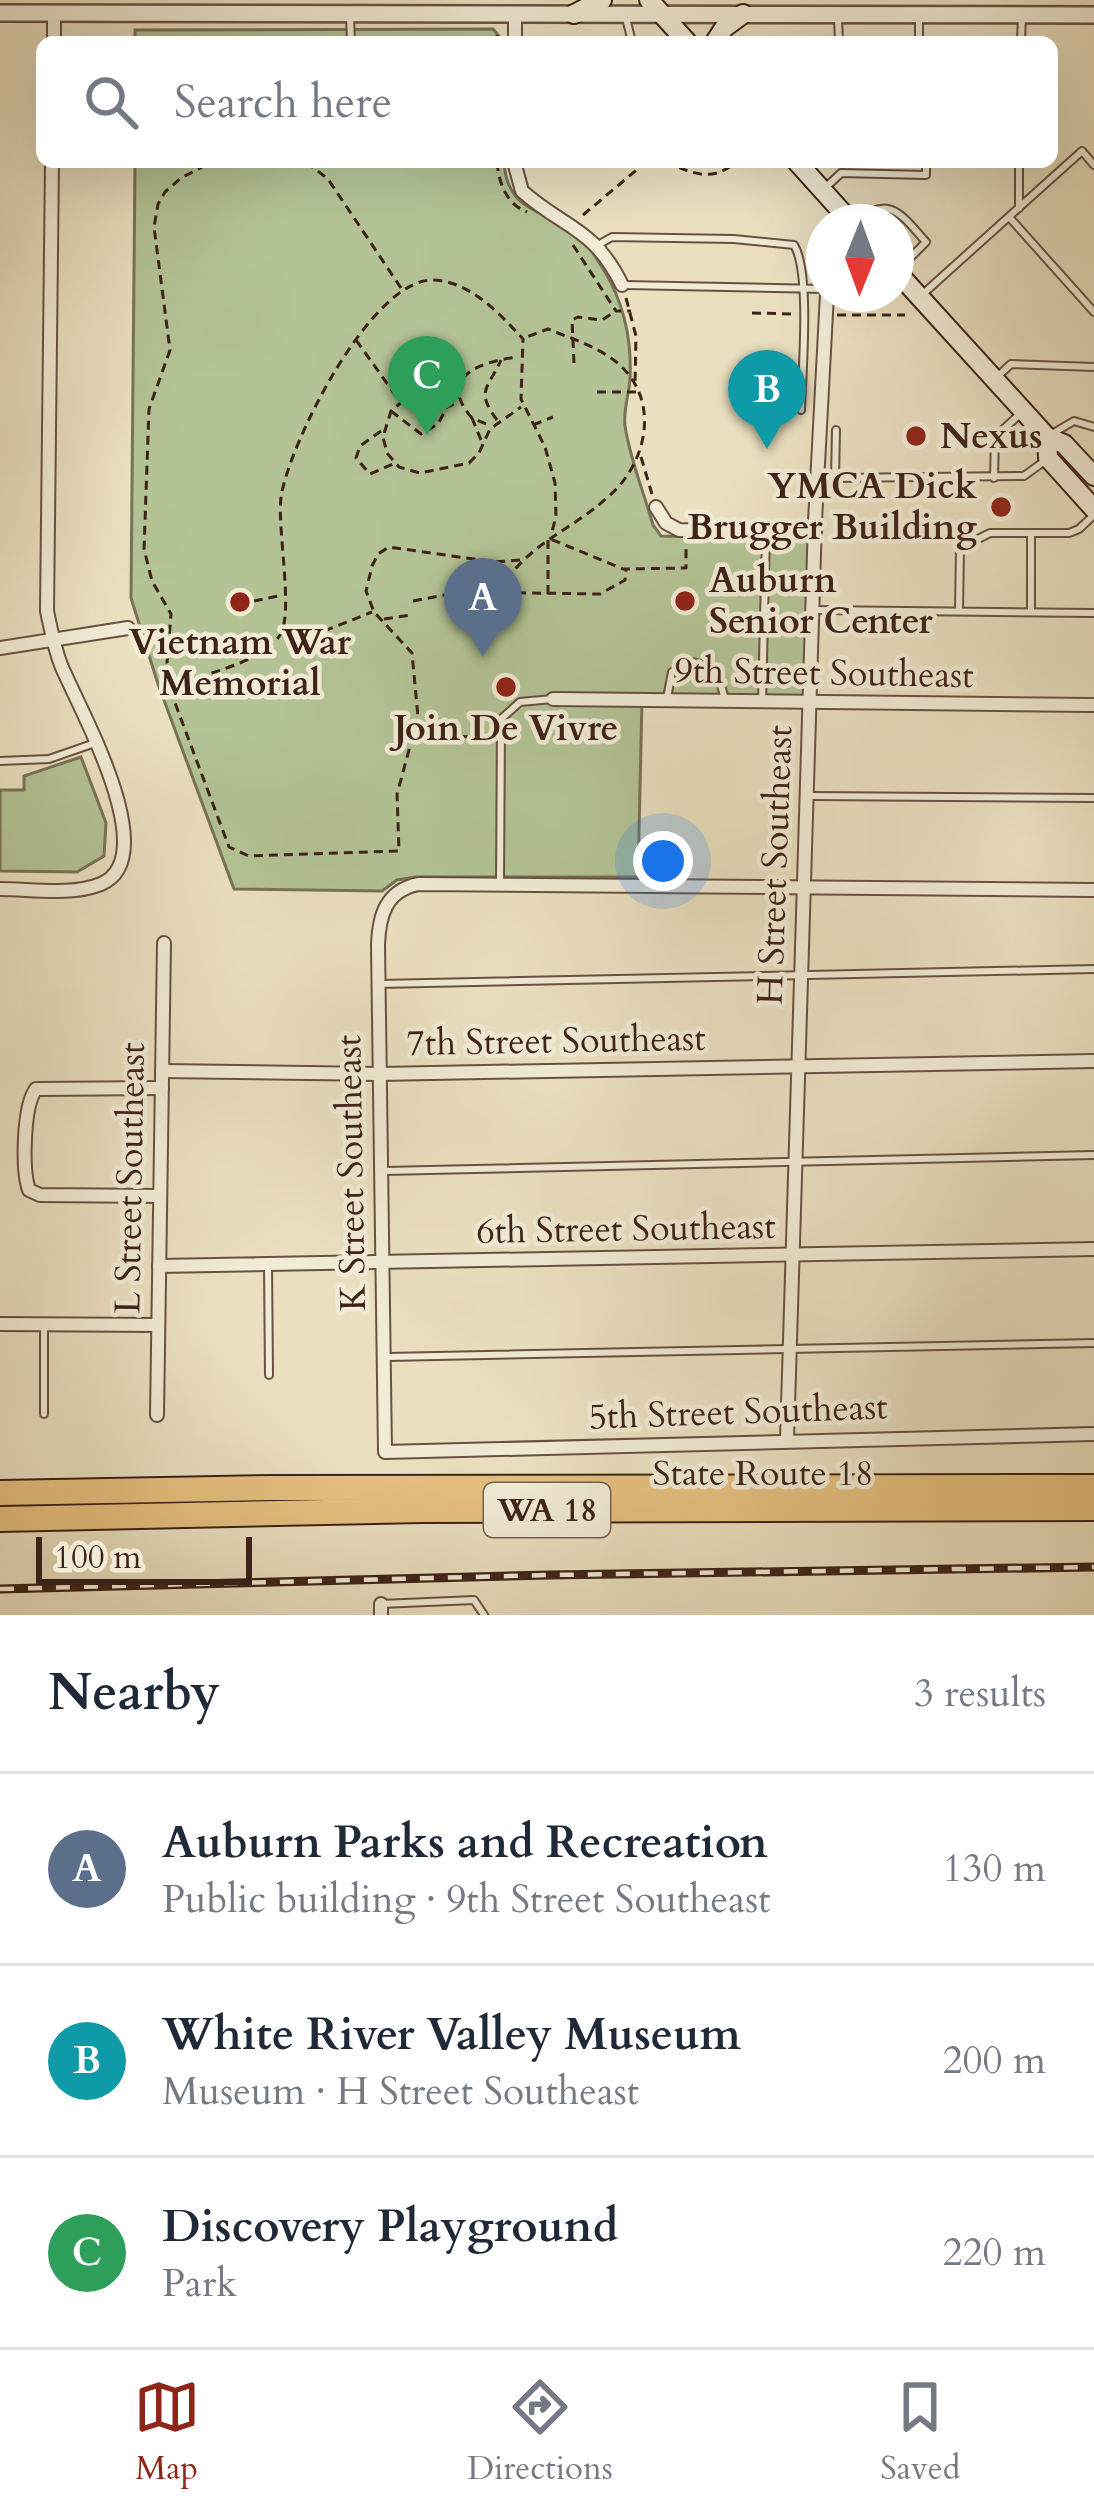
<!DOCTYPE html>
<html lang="en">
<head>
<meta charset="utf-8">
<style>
	body { margin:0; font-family:Cardo,serif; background:#f2f2f3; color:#1f2937 }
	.compass { position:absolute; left:806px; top:204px; width:108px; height:108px; border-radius:50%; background:#fff; box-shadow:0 12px 48px #0002; rotate:181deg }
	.scale { position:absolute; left:36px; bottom:30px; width:216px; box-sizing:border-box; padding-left:12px; border:6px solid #3e2319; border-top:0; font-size:33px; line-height:42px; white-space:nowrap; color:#3e2319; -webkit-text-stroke:9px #f1ebd6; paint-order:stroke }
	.you { position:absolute; left:663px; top:861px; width:42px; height:42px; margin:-30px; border:9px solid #fff; border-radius:50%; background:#1a73e8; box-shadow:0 0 0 18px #1a73e833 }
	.badge { display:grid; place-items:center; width:78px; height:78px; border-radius:50%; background:#8f2418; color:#fff; font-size:39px; font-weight:700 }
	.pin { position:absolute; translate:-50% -99px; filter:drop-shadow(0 3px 6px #0008) }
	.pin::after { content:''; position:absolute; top:63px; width:42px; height:36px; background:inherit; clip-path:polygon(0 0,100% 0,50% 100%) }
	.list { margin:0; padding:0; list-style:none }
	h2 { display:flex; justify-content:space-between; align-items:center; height:156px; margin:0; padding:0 48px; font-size:51px }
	h2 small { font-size:39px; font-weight:400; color:#747a83 }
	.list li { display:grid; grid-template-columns:78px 1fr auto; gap:36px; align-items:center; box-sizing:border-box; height:192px; padding:0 48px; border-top:3px solid #e0e1e3 }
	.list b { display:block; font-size:45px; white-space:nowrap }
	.list p { margin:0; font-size:39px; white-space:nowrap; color:#747a83 }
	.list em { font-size:39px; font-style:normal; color:#747a83 }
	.icon { flex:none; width:66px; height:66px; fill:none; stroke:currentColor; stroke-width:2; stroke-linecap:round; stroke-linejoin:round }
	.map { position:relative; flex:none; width:1094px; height:1615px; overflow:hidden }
	.search { position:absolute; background:#fff; box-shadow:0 12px 48px #0002; left:36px; right:36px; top:36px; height:132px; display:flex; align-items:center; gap:30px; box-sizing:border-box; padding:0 42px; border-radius:18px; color:#747a83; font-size:45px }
	.sheet { height:732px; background:#fff }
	nav { display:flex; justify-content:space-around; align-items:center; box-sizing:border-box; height:168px; border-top:3px solid #e0e1e3; background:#fff; font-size:33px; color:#747a83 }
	nav a { display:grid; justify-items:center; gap:6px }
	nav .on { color:#8f2418 }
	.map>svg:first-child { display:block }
	.green { fill:#b3c395; stroke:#787357; stroke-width:3 }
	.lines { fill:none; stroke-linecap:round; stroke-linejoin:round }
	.service-casing { stroke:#695243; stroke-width:10 }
	.minor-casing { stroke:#695243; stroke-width:16 }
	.tertiary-casing { stroke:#695243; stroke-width:20 }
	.secondary-casing { stroke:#3e2319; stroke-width:22 }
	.motorway-casing { stroke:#3e2319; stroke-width:28 }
	.path { stroke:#3e2319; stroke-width:3; stroke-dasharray:9 6; stroke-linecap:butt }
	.service { stroke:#f1ebd6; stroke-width:6 }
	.minor { stroke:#f1ebd6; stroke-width:12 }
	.tertiary { stroke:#f1ebd6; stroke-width:15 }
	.secondary { stroke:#f1ebd6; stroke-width:18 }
	.motorway { stroke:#e5c080; stroke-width:24 }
	.rail-casing { stroke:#3e2319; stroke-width:9 }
	.rail { stroke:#f1ebd6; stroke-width:4.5; stroke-dasharray:14; stroke-linecap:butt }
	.poi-dot { fill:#8f2418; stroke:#f1ebd6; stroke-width:4.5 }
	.labels { text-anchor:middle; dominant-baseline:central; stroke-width:9; stroke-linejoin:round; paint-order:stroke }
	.shield { fill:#f1ebd6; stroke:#745f52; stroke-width:3 }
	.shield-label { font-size:33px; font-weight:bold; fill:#3e2319 }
	.poi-label { font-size:36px; font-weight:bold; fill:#3e2319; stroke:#f1ebd6; text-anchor:start }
	.street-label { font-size:36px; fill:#3e2319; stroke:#f1ebd6 }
</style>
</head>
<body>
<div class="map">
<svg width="1094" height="1615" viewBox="0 0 1094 1615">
	<rect width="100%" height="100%" fill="#eae0c0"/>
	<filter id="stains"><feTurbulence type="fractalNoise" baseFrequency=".00167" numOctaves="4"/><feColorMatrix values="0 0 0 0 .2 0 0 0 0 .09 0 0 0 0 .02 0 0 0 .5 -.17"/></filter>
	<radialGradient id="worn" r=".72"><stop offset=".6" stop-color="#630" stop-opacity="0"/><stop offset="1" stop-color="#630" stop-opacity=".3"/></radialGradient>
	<g class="green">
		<path d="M493,29L504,42H135V30Z"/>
		<path d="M135,162H504C507,213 544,208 577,235C589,245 597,259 605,272C625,306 632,340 630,379C629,395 623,410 625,426C630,459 644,493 653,525L661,536L815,540L810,703L642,701L638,877H416L397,880L382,891L234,889L158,684L131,598Z"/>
		<path d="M81,757L106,823L104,856L77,872L0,871V790H24V776Z"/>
	</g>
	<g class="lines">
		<defs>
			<g id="service">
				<path d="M350,16L351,42"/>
				<path d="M919,16V42"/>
				<path d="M626,18L632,42"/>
				<path d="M838,18L839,42"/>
				<path d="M1021,42L1022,16"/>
				<path d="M823,190L841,173L926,175V162"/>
				<path d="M1019,208V162"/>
				<path d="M1009,217L1094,312"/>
				<path d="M858,222C889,192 904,218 926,242L899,269"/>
				<path d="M596,246L612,237L734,239L794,245C811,272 802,374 801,410"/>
				<path d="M625,285L824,289"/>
				<path d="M924,293L1082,151L1094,165"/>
				<path d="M997,377L1011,364L1094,367"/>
				<path d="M836,430L835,478L1024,476L1046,460"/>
				<path d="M1050,435L1074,421L1094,427"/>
				<path d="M994,478L995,437L1020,414"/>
				<path d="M816,610L1094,613"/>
				<path d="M959,610L960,548L990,533H1069L1079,529L1094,515"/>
				<path d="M1031,612V533"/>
				<path d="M667,698L672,672L693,662L716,669L725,699"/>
				<path d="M762,702L766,535"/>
				<path d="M0,761L49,759L95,743"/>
				<path d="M810,796L1094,798"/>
				<path d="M500,884L501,719L520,702L553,699"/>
				<path d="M379,984L1094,969"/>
				<path d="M384,1171L1094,1155"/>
				<path d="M268,1265L269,1375"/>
				<path d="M44,1325V1414"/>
				<path d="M387,1357L1094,1343"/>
				<path d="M381,1604L474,1600L484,1615"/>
			</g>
			<g id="minor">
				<path d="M515,14V42"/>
				<path d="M54,42V13"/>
				<path d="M514,162L522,191C563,228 594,227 622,285"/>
				<path d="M656,507L666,523L679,530L815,532"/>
				<path d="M0,648L128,628"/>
				<path d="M553,699L1094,705"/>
				<path d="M0,889C31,889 72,896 101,884C165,857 77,705 61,665C54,647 51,630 47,611L52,162"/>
				<path d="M1094,890L418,884C386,891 379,915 378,945L385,1452L1094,1434"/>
				<path d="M162,1071L379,1074L1094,1061"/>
				<path d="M160,1196L40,1195L29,1190C22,1170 23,1106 36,1089L162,1088"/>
				<path d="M159,1266L1094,1249"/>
				<path d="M0,1324L158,1325"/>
				<path d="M157,1415L164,943"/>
				<path d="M787,1439L815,521L827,294"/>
				<path d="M381,1615V1604"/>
			</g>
			<path id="tertiary" d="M0,13L1094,15"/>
			<g id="secondary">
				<path d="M649,0L687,42"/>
				<path d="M574,14L602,0"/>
				<path d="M715,42L724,28L743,14"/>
				<path d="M797,162L851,222"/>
				<path d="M896,271L1047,437L1064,444L1094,476"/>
				<path d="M1047,437L1048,458L1094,509"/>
			</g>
			<g id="motorway">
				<path d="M0,1493L272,1488L1094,1487"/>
				<path d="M0,1519L422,1510L1094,1508"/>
			</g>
		</defs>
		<use href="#service" class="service-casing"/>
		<use href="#minor" class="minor-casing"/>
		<use href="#tertiary" class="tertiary-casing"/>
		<use href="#secondary" class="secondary-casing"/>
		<use href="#motorway" class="motorway-casing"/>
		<g class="path">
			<path d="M497,35V42"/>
			<path d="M306,162L328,179L401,288"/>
			<path d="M497,162C499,183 506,204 527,212"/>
			<path d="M665,162C692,172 710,184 736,162"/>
			<path d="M583,215L646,162"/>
			<path d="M573,245L616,311H631"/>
			<path d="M626,298L636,336L635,383"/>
			<path d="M752,313L793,314"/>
			<path d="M837,315H905"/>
			<path d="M356,340L399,400"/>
			<path d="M574,363L572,320L578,317L602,320L616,311"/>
			<path d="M423,392L445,406"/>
			<path d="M459,392L427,387L414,392L391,411L383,437L387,453L399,467L420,473L469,463L479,453L490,429L521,407"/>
			<path d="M597,392H637"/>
			<path d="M391,411L421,434L438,424L447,407L459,402"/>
			<path d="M472,418C435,376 483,361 518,357"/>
			<path d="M497,420C475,390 488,389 501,360"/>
			<path d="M533,425L553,417"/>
			<path d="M381,431L360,446L356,458L370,474L393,464"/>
			<path d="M481,440L472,418L491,426"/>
			<path d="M641,457L652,494"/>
			<path d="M520,560L494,562L389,547L378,554L372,566L366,591L374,612L412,653L418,717L397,794L399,851L249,856L229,847L175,703L184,685L191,680C218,670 264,660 280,635C294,613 277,530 281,497C289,444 371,279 433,280C470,281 500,314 523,339L521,399L545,447L555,483L556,516L551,536"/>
			<path d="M498,593C527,543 568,533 608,497C649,462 661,397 615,361C596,346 570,338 548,329L524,338"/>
			<path d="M548,594V538L623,569L686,568V544"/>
			<path d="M413,601L460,592L600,594L625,580L626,570"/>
			<path d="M239,604L283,595"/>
			<path d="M384,619L411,615"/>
			<path d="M141,630L168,633"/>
			<path d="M282,632L304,639L372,612"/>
			<path d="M179,691L167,663L171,614L152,581L144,549L149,409L170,350L154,227L158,204L165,192L181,178L212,162"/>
			<path d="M416,736L491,737"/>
		</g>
		<use href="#service" class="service"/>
		<use href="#minor" class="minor"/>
		<use href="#tertiary" class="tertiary"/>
		<use href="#secondary" class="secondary"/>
		<use href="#motorway" class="motorway"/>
		<defs>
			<path id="rail" d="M0,1589L550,1575L1094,1567"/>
		</defs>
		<use href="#rail" class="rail-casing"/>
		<use href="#rail" class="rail"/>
	</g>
	<g class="poi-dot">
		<circle cx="916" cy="436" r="12"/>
		<circle cx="1001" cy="507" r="12"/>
		<circle cx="685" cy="601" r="12"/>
		<circle cx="240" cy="602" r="12"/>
		<circle cx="506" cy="687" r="12"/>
	</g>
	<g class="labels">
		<rect class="shield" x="484" y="1483" width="126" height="54" rx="9"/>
		<g class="shield-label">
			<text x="547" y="1510">WA 18</text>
		</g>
		<g class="poi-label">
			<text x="940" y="436">Nexus</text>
			<text x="977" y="486" text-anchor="end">YMCA Dick<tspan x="977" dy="41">Brugger Building</tspan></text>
			<text x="709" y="580">Auburn<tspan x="709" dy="41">Senior Center</tspan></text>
			<text x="240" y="642" text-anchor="middle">Vietnam War<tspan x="240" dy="41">Memorial</tspan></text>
			<text x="506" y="728" text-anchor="middle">Join De Vivre</text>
		</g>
		<g class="street-label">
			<text transform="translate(824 673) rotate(1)">9th Street Southeast</text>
			<text transform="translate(775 865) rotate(-88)">H Street Southeast</text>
			<text transform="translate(556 1041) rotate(-1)">7th Street Southeast</text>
			<text transform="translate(351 1173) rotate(-91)">K Street Southeast</text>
			<text transform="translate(130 1178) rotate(-89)">L Street Southeast</text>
			<text transform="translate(626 1229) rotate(-1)">6th Street Southeast</text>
			<text transform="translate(738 1412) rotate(-2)">5th Street Southeast</text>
			<text x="763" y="1473">State Route 18</text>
		</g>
	</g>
	<rect width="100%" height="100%" filter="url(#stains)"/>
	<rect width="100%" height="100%" fill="url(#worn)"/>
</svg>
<svg class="compass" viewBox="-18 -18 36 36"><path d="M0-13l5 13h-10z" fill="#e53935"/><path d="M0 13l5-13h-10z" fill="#747a83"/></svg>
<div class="scale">100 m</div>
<div class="you"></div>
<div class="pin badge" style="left:483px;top:657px;background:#5c6f8a">A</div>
<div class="pin badge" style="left:767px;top:449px;background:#0f9aa8">B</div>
<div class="pin badge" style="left:427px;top:435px;background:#2e9e5b">C</div>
<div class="search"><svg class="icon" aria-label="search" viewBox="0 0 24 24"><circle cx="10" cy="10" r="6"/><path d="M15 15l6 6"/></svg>Search here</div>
</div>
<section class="sheet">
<h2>Nearby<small>3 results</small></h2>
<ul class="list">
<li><span class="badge" style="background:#5c6f8a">A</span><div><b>Auburn Parks and Recreation</b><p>Public building · 9th Street Southeast</p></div><em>130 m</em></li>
<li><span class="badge" style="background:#0f9aa8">B</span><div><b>White River Valley Museum</b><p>Museum · H Street Southeast</p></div><em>200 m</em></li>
<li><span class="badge" style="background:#2e9e5b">C</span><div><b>Discovery Playground</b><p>Park</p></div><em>220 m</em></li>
</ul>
</section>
<nav>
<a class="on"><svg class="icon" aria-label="map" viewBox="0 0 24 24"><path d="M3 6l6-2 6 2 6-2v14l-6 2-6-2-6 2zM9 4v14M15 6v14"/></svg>Map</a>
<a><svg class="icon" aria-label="directions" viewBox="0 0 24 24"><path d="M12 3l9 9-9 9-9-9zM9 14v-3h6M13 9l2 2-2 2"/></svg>Directions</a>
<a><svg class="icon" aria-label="saved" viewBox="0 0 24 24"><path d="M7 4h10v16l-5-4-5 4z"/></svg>Saved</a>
</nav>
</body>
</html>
